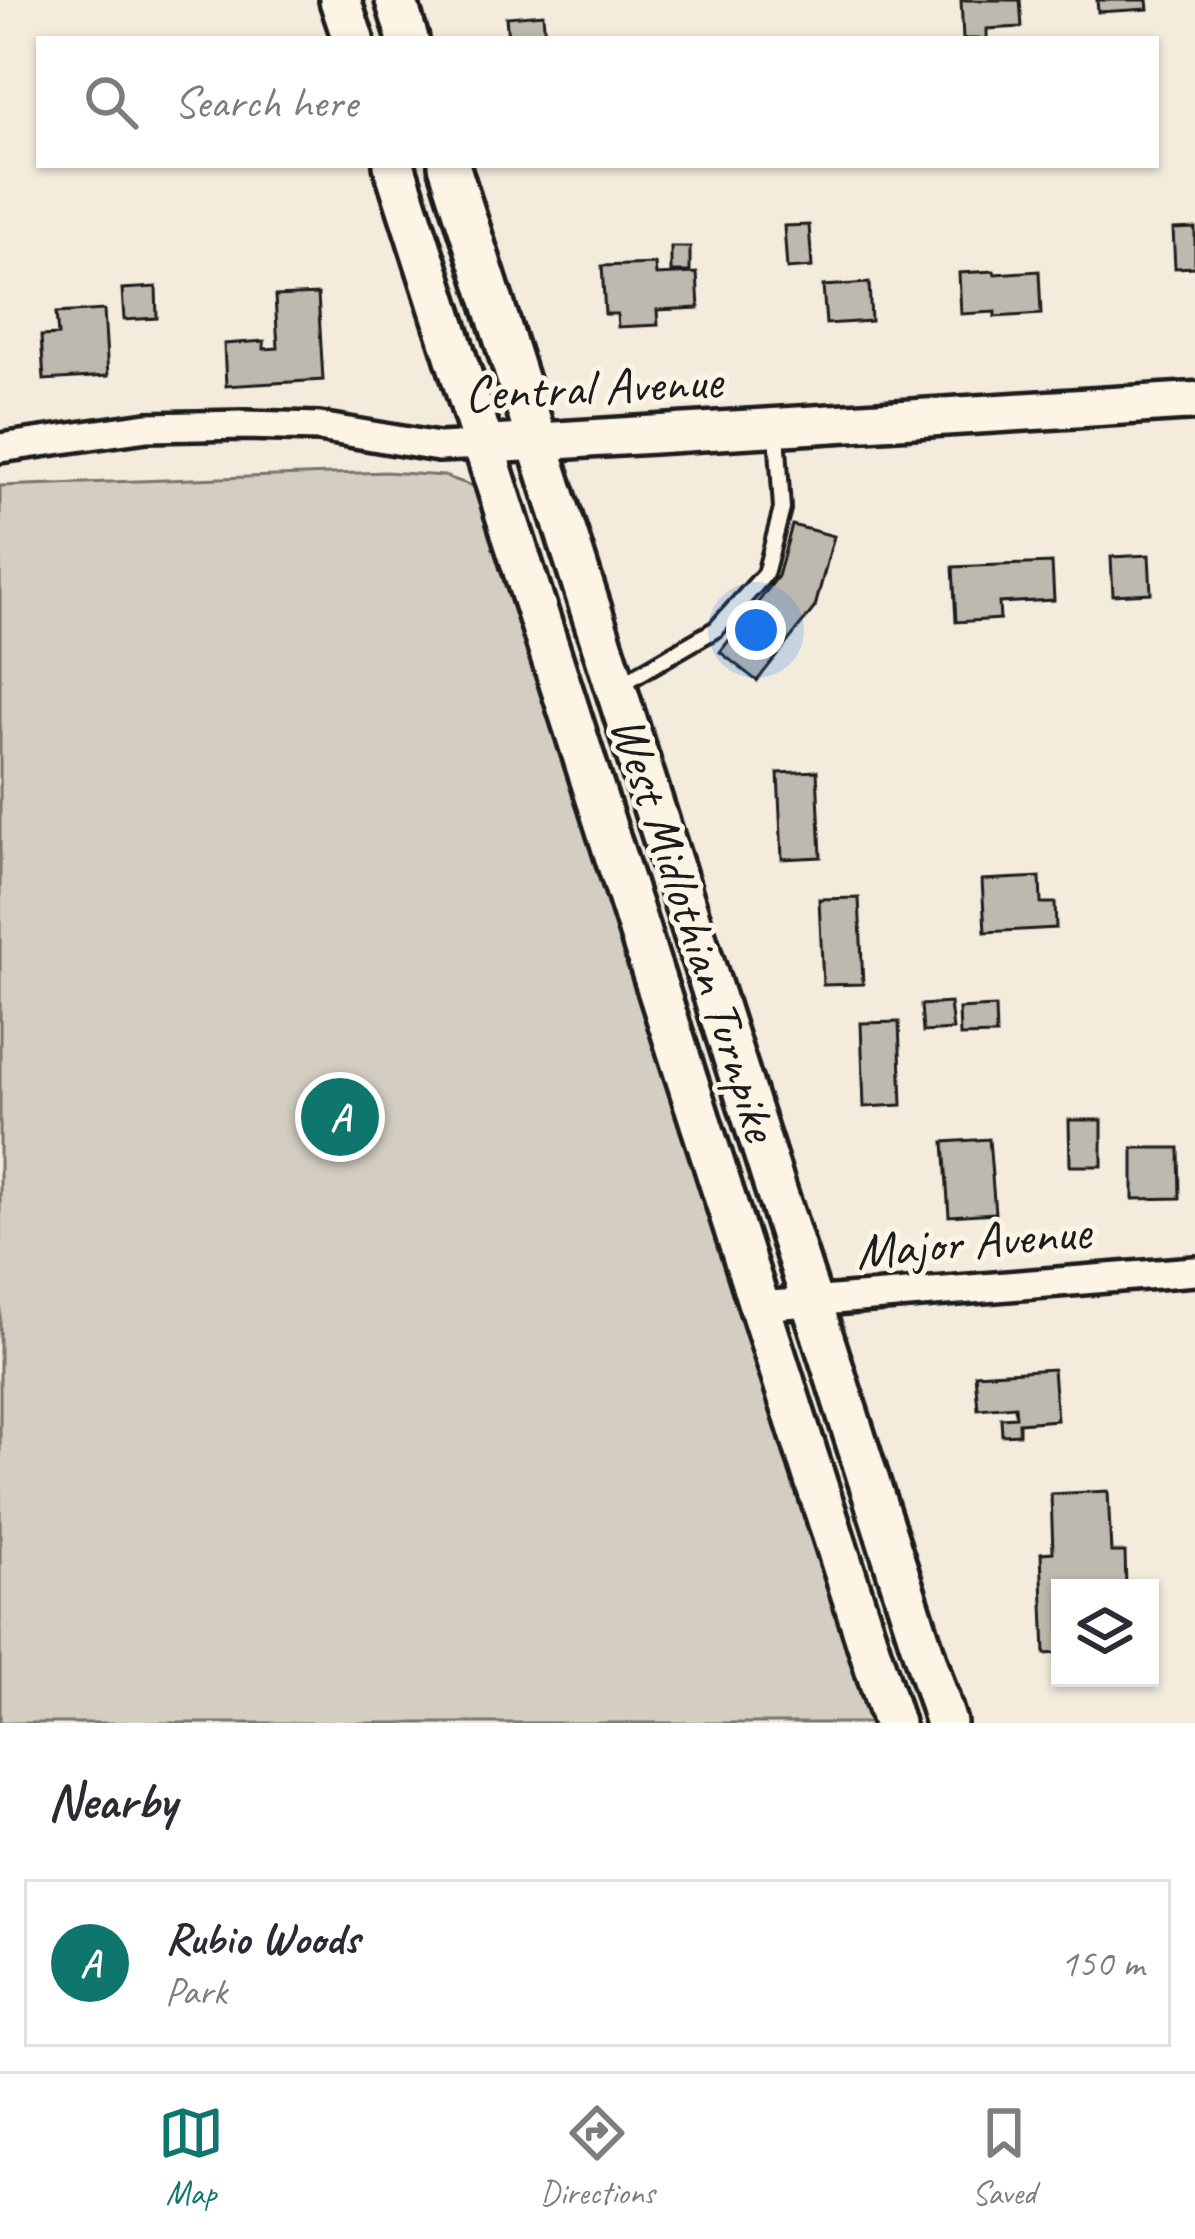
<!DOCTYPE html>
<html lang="en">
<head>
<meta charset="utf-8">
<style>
	body { margin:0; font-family:Caveat,sans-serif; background:#f7f7f7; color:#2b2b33 }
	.controls { position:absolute; right:36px; bottom:36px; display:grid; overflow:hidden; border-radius:0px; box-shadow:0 3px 9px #0004 }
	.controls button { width:108px; height:108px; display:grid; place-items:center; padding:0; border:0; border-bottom:3px solid #e1e1e2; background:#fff; color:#2b2b33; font:60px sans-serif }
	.you { position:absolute; left:756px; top:630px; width:42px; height:42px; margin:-30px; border:9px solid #fff; border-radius:50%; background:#1a73e8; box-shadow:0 0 0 18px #1a73e833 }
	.badge { display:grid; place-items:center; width:78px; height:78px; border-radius:50%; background:#0f766e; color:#fff; font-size:39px; font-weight:700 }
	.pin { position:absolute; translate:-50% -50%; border:6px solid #fff; box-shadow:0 3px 12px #0006 }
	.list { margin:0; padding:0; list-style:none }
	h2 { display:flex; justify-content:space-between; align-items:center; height:156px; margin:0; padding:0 48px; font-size:51px }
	h2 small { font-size:39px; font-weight:400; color:#7c7c81 }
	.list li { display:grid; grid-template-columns:78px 1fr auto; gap:36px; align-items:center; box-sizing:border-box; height:168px; margin:0 24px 24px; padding:0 24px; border:3px solid #e1e1e2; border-radius:0px }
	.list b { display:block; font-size:45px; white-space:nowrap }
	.list p { margin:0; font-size:39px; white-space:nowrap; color:#7c7c81 }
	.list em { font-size:39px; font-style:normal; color:#7c7c81 }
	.icon { flex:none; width:66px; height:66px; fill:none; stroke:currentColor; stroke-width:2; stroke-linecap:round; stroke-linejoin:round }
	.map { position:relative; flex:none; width:1195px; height:1723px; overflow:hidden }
	.search { position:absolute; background:#fff; box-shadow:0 3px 9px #0004; left:36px; right:36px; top:36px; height:132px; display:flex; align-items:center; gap:30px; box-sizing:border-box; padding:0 42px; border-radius:0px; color:#7c7c81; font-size:45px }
	.sheet { height:348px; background:#fff }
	nav { display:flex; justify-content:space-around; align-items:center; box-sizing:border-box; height:168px; border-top:3px solid #e1e1e2; background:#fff; font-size:33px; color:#7c7c81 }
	nav a { display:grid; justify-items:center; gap:6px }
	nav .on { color:#0f766e }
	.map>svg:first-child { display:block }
	.green { fill:#d3cec1; stroke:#78756e; stroke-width:3 }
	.building { fill:#beb9ae; stroke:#1c1c1c; stroke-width:3 }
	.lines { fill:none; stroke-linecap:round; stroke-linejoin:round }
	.service-casing { stroke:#1c1c1c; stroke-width:22 }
	.minor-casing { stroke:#1c1c1c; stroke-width:36 }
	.tertiary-casing { stroke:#1c1c1c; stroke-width:45 }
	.secondary-casing { stroke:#1c1c1c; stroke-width:48 }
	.service { stroke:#fcf5e5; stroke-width:14 }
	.minor { stroke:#fcf5e5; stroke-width:27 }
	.tertiary { stroke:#fcf5e5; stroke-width:36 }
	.secondary { stroke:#fcf5e5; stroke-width:39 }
	.labels { text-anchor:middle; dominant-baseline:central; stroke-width:10; stroke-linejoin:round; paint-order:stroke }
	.street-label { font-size:51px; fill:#1c1c1c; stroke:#fcf5e5 }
</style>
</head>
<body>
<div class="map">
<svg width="1195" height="1723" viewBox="0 0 1195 1723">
	<rect width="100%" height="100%" fill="#f3ecdd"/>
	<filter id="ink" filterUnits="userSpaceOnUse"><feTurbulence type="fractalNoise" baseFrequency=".00833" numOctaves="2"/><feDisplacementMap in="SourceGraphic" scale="24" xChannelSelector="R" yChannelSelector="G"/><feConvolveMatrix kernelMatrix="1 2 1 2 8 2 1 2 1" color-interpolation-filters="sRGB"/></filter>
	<g filter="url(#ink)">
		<path class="green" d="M386,472L444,476L473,486L487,510L872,1723H0V486Z"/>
		<g class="building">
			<path d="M961,0H1020L1022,27L987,29V39H963Z"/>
			<path d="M1097,0H1147L1148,9L1098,12Z"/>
			<path d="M543,14L545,39H508L506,17Z"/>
			<path d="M809,225L812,267L787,269L784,226Z"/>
			<path d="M1195,228V267L1175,268L1173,229Z"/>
			<rect x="671" y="247" width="19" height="25"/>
			<path d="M655,264L656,275L697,273L699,308L657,310L658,325L618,327L617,314H605L602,266Z"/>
			<path d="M994,271L995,274L1039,271L1041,314L995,317V312L961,314L959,273Z"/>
			<path d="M869,283L871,321L826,324L823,286Z"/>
			<path d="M156,287L157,318L124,320L122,289Z"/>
			<path d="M318,294L323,380L226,386L224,344L264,341V349L278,348L275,296Z"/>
			<path d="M104,310L108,376L44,380L41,336L58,335L56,313Z"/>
			<path d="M792,525L834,536L815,607L757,681L720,652L778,576Z"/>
			<path d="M1149,555L1151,593L1113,595L1111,557Z"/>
			<path d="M1052,563L1054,600L999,603L1000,619L956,622L953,567Z"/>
			<path d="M817,771L821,857L782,859L778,773Z"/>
			<path d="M1040,877L1041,903H1055L1056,928L985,932L982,880Z"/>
			<path d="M859,898L863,984L823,985L819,899Z"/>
			<path d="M950,1003L953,1030L923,1032L921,1005Z"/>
			<path d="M995,1007L996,1035L960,1036L959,1009Z"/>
			<path d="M899,1022L902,1105L864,1107L861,1023Z"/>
			<path d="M1069,1120H1102V1166H1070Z"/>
			<path d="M989,1139L995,1213L949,1216L944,1142Z"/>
			<path d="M1133,1148H1179L1180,1198L1133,1199Z"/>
			<path d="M1053,1369L1057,1420L1019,1423V1434L1002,1435L1001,1418L1016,1417L1015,1406L978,1409L975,1374Z"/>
			<path d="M1108,1491L1111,1552H1125L1126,1588H1060V1653L1045,1654L1041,1553L1053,1552L1051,1494Z"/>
		</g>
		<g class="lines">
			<defs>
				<path id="service" d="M618,686L716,629L765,574L782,509L777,432"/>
				<g id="minor">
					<path d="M0,448L147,427L245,425L319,427L438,447L484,445"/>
					<path d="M759,1306L1195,1271"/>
				</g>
				<path id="tertiary" d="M484,445L1195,401"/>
				<g id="secondary">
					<path d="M340,0L353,39"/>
					<path d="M396,0L408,39"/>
					<path d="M394,165L893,1723"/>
					<path d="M449,165L946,1723"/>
				</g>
			</defs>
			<use href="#service" class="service-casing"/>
			<use href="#minor" class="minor-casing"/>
			<use href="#tertiary" class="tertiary-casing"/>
			<use href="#secondary" class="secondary-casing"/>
			<use href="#service" class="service"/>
			<use href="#minor" class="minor"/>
			<use href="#tertiary" class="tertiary"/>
			<use href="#secondary" class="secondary"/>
		</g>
	</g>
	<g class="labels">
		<g class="street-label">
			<text transform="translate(593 387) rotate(-3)">Central Avenue</text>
			<text transform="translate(695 928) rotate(72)">West Midlothian Turnpike</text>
			<text transform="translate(973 1241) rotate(-5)">Major Avenue</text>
		</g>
	</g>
</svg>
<div class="controls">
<button><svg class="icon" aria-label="layers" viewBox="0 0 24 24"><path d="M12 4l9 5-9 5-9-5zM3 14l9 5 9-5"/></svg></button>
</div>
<div class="you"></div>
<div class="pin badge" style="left:340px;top:1117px">A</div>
<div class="search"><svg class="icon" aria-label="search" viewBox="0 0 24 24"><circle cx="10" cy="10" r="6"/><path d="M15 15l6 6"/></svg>Search here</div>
</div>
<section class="sheet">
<h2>Nearby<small></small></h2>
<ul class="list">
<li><span class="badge">A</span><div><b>Rubio Woods</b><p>Park</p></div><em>150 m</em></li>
</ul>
</section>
<nav>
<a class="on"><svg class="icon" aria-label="map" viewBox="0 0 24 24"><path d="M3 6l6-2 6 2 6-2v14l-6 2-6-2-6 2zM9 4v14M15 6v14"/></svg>Map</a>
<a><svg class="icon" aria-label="directions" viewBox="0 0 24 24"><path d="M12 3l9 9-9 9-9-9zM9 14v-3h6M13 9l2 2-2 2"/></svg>Directions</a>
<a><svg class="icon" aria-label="saved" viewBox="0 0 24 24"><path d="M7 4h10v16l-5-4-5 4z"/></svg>Saved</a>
</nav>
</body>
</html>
